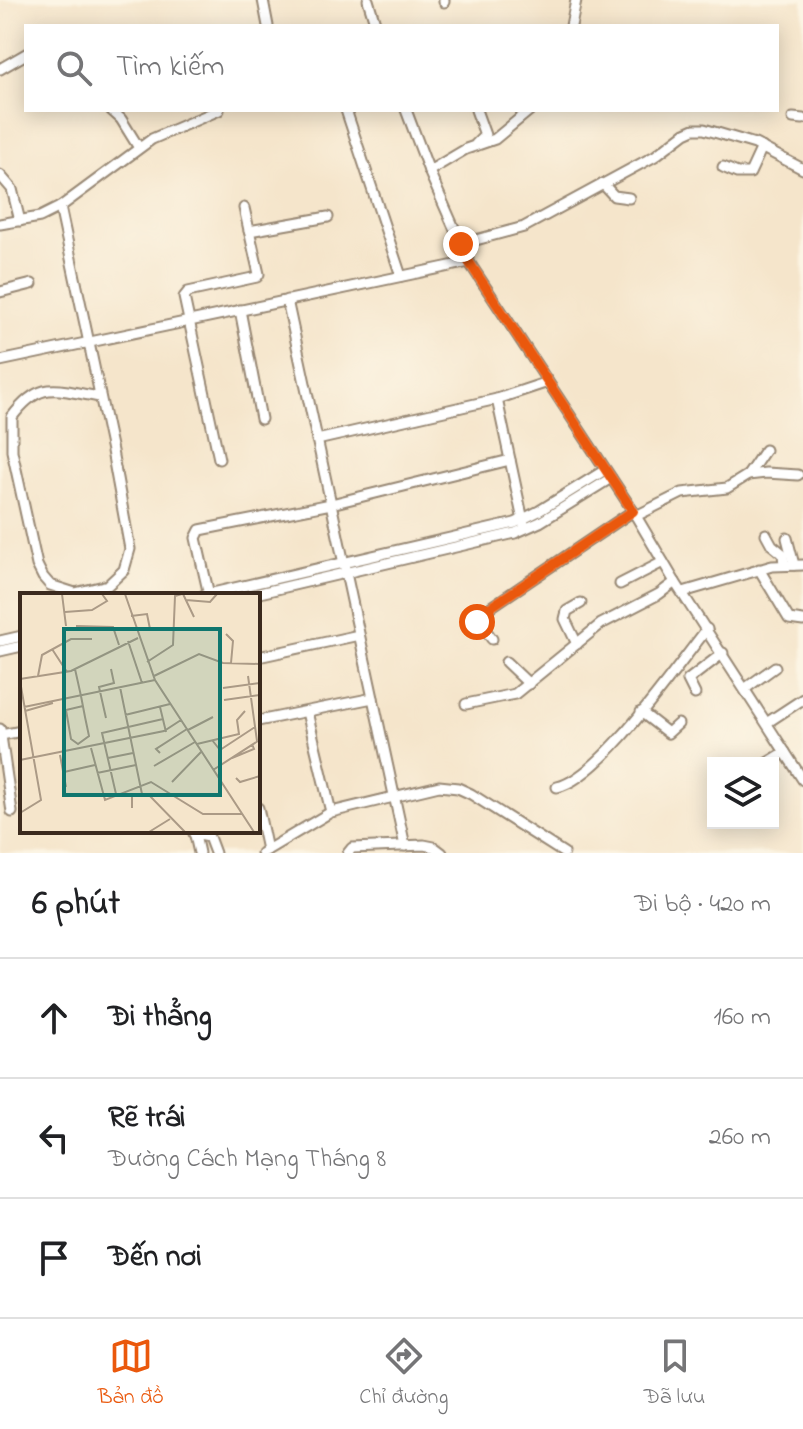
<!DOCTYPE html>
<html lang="vi">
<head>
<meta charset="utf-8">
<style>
	body { margin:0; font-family:"Indie Flower",sans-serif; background:#f2f2f2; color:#202124 }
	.controls { position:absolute; right:24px; bottom:24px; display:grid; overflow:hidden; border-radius:0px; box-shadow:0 4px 20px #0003 }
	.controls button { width:72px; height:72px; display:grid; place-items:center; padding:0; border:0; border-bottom:2px solid #e0e0e0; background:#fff; color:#202124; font:40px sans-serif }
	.stop { position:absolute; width:24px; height:24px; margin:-18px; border:6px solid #ea580c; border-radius:50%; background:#fff }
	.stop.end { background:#ea580c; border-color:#fff; box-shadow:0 2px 8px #0008 }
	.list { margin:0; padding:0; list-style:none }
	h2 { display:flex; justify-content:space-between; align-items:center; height:104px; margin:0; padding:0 32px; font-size:34px }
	h2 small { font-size:26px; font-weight:400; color:#757577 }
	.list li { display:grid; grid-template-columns:52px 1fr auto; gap:24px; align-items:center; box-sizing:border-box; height:120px; padding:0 32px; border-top:2px solid #e0e0e0 }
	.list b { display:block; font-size:30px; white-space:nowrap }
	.list p { margin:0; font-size:26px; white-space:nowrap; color:#757577 }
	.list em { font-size:26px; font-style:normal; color:#757577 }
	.icon { flex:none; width:44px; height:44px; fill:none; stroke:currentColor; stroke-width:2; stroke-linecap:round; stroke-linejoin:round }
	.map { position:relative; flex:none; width:803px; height:853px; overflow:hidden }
	.search { position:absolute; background:#fff; box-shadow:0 4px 20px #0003; left:24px; right:24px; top:24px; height:88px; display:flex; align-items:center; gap:20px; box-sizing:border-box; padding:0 28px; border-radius:0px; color:#757577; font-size:30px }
	.sheet { height:464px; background:#fff }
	nav { display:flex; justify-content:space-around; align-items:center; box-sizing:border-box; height:112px; border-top:2px solid #e0e0e0; background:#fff; font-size:22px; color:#757577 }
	nav a { display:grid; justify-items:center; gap:4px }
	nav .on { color:#ea580c }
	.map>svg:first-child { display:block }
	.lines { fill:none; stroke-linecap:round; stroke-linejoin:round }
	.minor-casing { stroke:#988874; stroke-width:13 }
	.minor { stroke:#fff; stroke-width:9 }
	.route { stroke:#ea580c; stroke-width:10 }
	.inset-road { fill:none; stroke:#ab9a86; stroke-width:2 }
	.view { fill:#0f766e; fill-opacity:0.15; stroke:#0f766e; stroke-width:4 }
	.inset-edge { fill:none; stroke:#3b2a1e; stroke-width:4 }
</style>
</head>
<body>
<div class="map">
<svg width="803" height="853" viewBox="0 0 803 853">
	<rect width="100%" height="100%" fill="#fcf5e5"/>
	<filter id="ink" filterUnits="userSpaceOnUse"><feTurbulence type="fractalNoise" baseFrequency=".0125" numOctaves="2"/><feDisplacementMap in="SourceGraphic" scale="16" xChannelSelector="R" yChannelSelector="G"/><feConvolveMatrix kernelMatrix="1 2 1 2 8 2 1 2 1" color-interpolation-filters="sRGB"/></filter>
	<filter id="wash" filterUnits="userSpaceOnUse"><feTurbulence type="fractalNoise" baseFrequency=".006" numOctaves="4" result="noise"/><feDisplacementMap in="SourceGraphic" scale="32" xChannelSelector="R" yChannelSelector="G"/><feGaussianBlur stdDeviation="1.8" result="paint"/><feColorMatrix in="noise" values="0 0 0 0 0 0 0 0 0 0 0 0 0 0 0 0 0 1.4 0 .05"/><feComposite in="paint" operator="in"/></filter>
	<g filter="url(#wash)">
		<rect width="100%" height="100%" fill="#f5e5cb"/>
	</g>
	<g filter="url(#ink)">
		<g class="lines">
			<defs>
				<g id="minor">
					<path d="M263,0L268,26"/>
					<path d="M368,0L376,26"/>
					<path d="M444,0V2"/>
					<path d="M571,26L576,0"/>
					<path d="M0,69L26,54"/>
					<path d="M111,110L121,119L139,148"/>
					<path d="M346,110L401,276"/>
					<path d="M406,110L429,171L469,262L633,511L675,582L803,780"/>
					<path d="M476,110L485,135L476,144"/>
					<path d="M793,118L803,119"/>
					<path d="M723,167L737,173H750L762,147"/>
					<path d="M429,171L466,149L495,139L530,110"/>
					<path d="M0,175L12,189L20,221"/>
					<path d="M603,184L614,196L629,198"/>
					<path d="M60,207L112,451L130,549L124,570L108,585L75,593L50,585L43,577L37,565L12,451V417C42,377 58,391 100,397"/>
					<path d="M0,224L40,217L60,207L152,139L219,110"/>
					<path d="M249,231L328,217"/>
					<path d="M461,244L524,227L655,156L685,133L694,129H704L755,144L803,169"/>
					<path d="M0,292L32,284"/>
					<path d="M287,300L405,846"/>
					<path d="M240,310L261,419"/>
					<path d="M0,361L469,262"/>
					<path d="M497,399L524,525"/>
					<path d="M317,440L497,399L548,382"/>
					<path d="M219,459L184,297L188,292L257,277L259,274L244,208"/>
					<path d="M748,475L766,473L798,475"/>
					<path d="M636,516L682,493L727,488L748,475L765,450"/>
					<path d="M766,534L772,545L783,554L784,565"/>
					<path d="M787,538L794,565"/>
					<path d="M759,569L789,619L803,621"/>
					<path d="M620,584L663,562"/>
					<path d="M683,592L772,566L803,565"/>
					<path d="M204,595L515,523L539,511L605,470"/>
					<path d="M209,595L196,538L200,530L331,504L510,460"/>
					<path d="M251,595L515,533L540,522L611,478"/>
					<path d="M492,639L476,617L633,511"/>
					<path d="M0,641L22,636"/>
					<path d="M577,644L565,619L567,611L581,603"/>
					<path d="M0,651L22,646"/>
					<path d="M258,657L359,635"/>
					<path d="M506,662L529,684"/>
					<path d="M746,688L775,667"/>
					<path d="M695,694L688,680L723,653"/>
					<path d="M466,704L515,694L601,624L659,594L675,582"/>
					<path d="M307,712L331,812"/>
					<path d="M641,712L668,733L678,724"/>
					<path d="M258,721L373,698"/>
					<path d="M768,722L803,699"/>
					<path d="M0,729L12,812"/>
					<path d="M1,735L22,731"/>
					<path d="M767,763L785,752"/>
					<path d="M557,787C601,778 677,666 707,629"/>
					<path d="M258,808L267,850"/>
					<path d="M194,831L199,853"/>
					<path d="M194,834L209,837L215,853"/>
					<path d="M262,853L331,812L439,786L458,788L471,794L564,853"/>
					<path d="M348,853L352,848L424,845L434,847L442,853"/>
				</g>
			</defs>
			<use href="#minor" class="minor-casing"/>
			<use href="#minor" class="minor"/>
		</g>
	</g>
	<g class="lines" filter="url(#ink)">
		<path class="route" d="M461,244L469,262L633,511L476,617L477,622"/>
	</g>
	<g transform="translate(20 593)">
		<rect width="240" height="240" fill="#f5e5cb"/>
		<path class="inset-road" d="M42,1L46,33M105,1L135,87L234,239M163,1L174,24M166,7L190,9L197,1M45,19L72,17L87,8L82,1M111,23L127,21L130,36M56,33L93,34L99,52M206,41L213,48L211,70M108,48L122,90M32,56L47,79M127,69L153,52L155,3L162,1M55,76L61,103L65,124L69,143L58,151L51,146L46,117L63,113M18,83L22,62L51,46H72M134,83L179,61L203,70L240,71M228,83L237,148M0,86L51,78L118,45M0,88L21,207L0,220M100,94L122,201M203,95L240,90M204,107L240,102M4,114L135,87M140,114L146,139M5,118L33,110M105,122L150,111M86,125L79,94L94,90L91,76M168,137L193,124M192,147L200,157L235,134M177,151L219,141L217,127L225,118M71,155L85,207L131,189L183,221H222M140,160L136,156L167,136M40,162L46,194M88,165L113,160M212,165L234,156L232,151M0,167L144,138L161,127M134,173L175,149M193,177L238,148M44,179L75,172M77,180L116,172M216,185L220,189L240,183M152,189L181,159M96,201L82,140L143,126M112,215V202L128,201L165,239M129,239L150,226"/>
		<path class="view" d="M44,36H200V202H44Z"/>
		<rect width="240" height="240" class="inset-edge"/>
	</g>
</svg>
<div class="controls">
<button><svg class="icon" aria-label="layers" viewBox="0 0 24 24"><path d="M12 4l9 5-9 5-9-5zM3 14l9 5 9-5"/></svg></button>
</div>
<div class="stop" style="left:477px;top:622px"></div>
<div class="stop end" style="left:461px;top:244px"></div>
<div class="search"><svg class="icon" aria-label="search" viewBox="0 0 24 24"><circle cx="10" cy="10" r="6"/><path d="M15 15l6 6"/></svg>Tìm kiếm</div>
</div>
<section class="sheet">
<h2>6 phút<small>Đi bộ · 420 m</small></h2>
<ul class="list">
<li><svg class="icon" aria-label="ahead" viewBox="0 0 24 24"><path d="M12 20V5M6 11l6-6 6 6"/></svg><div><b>Đi thẳng</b></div><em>160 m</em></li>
<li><svg class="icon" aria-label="left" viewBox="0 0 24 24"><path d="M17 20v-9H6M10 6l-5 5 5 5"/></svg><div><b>Rẽ trái</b><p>Đường Cách Mạng Tháng 8</p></div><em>260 m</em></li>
<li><svg class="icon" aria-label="arrive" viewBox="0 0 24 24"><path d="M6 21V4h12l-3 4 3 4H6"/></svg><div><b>Đến nơi</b></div></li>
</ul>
</section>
<nav>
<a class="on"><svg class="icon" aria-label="map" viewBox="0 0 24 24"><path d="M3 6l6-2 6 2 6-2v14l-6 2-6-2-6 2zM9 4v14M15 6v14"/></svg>Bản đồ</a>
<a><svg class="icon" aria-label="directions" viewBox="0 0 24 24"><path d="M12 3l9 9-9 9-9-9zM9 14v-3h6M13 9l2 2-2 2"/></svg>Chỉ đường</a>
<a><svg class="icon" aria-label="saved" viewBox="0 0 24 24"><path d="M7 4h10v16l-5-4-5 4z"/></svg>Đã lưu</a>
</nav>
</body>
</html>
